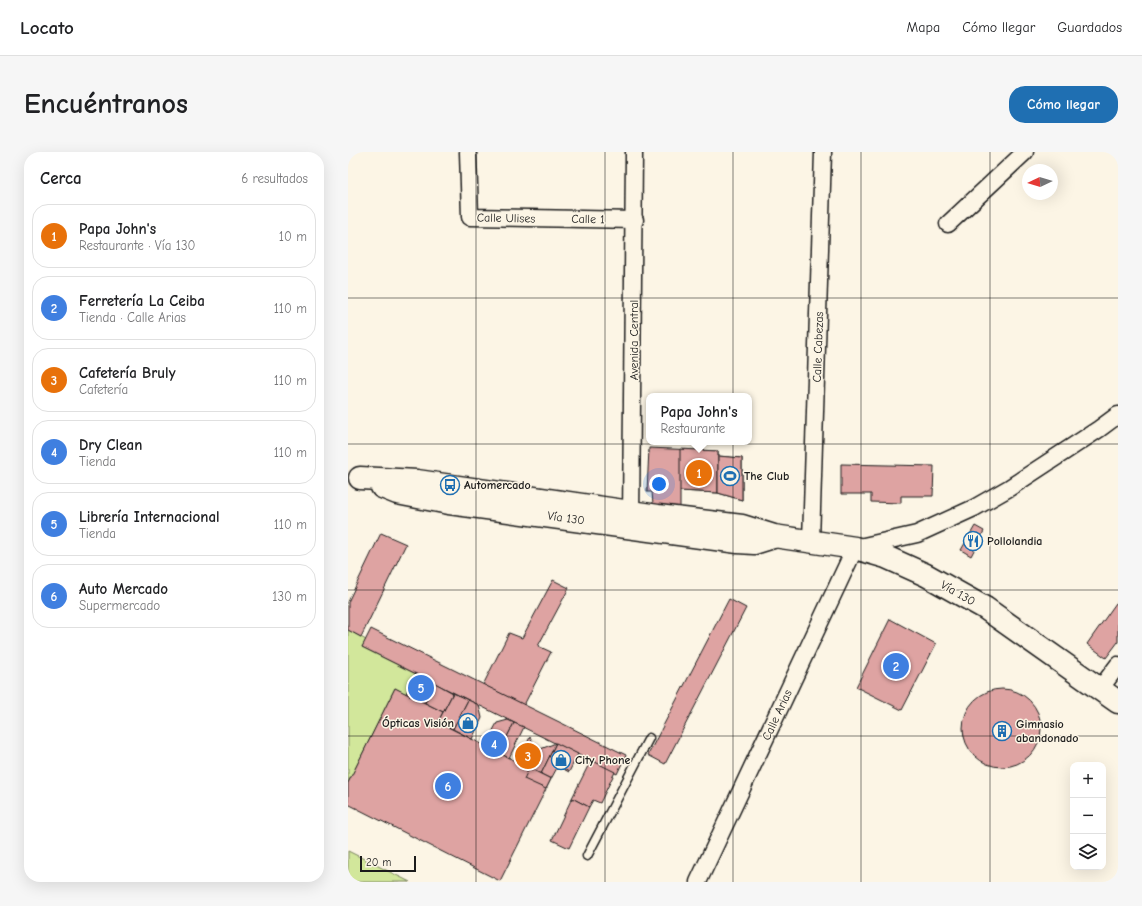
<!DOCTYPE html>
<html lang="es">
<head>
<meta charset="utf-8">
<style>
	body { margin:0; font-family:"Comic Neue",sans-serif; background:#f6f6f6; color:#202124 }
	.controls { position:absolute; right:12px; bottom:12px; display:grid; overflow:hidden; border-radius:8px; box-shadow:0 4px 16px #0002 }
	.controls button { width:36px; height:36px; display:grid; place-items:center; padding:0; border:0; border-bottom:1px solid #e0e0e0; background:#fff; color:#202124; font:20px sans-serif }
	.compass { position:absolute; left:674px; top:12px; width:36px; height:36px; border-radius:50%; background:#fff; box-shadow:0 4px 16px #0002; rotate:266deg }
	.scale { position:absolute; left:12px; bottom:10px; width:56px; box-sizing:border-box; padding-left:4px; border:2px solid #1c1c1c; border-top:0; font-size:11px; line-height:14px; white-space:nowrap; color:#1c1c1c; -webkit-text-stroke:3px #fcf5e5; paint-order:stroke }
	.you { position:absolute; left:311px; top:332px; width:14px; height:14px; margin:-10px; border:3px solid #fff; border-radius:50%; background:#1a73e8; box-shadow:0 0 0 6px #1a73e833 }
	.badge { display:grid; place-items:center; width:26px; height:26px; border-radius:50%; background:#1f6fb2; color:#fff; font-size:13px; font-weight:700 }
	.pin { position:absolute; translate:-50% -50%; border:2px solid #fff; box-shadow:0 1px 4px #0006 }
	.popup { position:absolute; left:298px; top:241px; width:106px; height:52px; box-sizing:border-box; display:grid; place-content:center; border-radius:8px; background:#fff; filter:drop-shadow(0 1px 3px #0005); font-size:13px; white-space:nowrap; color:#757577 }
	.popup b { font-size:15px; color:#202124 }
	.popup::after { content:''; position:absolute; left:50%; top:100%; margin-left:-8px; border:8px solid transparent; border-top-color:#fff }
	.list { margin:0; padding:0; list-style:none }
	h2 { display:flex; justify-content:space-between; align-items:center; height:52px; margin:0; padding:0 16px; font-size:17px }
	h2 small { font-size:13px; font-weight:400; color:#757577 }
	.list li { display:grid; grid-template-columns:26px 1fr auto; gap:12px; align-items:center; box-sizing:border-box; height:64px; margin:0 8px 8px; padding:0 8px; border:1px solid #e0e0e0; border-radius:16px }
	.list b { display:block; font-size:15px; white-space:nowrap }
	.list p { margin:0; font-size:13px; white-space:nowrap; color:#757577 }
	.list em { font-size:13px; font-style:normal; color:#757577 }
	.icon { flex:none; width:22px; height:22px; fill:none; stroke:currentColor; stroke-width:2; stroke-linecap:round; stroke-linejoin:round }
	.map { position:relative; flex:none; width:770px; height:730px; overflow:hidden; border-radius:16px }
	header { display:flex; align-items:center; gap:24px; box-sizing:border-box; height:56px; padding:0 20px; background:#fff; border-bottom:1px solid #e0e0e0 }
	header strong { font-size:19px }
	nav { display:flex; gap:22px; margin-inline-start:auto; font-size:14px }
	.intro { display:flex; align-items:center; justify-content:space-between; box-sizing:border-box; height:96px; padding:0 24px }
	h1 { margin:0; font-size:28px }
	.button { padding:10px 18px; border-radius:16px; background:#1f6fb2; color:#fff; font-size:14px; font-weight:700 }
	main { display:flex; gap:24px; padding:0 24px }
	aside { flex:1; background:#fff; border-radius:16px; box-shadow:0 4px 16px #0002 }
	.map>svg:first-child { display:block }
	.green { fill:#d2e79b; stroke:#77825c }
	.building { fill:#dea3a2; stroke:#1c1c1c }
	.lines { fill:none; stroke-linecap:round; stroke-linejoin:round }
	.lane-casing { stroke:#1c1c1c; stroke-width:11 }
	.street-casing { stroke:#1c1c1c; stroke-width:19 }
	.secondary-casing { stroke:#1c1c1c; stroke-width:25 }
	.lane { stroke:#fcf5e5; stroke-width:8 }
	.street { stroke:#fcf5e5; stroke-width:16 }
	.secondary { stroke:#fcf5e5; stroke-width:22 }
	.grid { fill:none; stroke:#1c1c1c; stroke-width:1; stroke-opacity:0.55 }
	.labels { text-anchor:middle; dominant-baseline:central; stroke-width:3; stroke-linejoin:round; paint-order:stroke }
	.street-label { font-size:12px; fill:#1c1c1c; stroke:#fcf5e5 }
	.poi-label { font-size:12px; font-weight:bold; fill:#1c1c1c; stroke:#fcf5e5; text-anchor:start }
</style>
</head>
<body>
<header>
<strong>Locato</strong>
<nav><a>Mapa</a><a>Cómo llegar</a><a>Guardados</a></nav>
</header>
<div class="intro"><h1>Encuéntranos</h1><a class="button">Cómo llegar</a></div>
<main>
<aside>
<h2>Cerca<small>6 resultados</small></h2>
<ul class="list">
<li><span class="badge" style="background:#e8710a">1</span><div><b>Papa John's</b><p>Restaurante · Vía 130</p></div><em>10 m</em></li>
<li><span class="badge" style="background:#3f7fe0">2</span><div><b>Ferretería La Ceiba</b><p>Tienda · Calle Arias</p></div><em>110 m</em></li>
<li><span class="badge" style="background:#e8710a">3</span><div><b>Cafetería Bruly</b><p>Cafetería</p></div><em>110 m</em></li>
<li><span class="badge" style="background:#3f7fe0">4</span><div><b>Dry Clean</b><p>Tienda</p></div><em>110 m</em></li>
<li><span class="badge" style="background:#3f7fe0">5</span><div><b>Librería Internacional</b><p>Tienda</p></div><em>110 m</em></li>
<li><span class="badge" style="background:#3f7fe0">6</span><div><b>Auto Mercado</b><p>Supermercado</p></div><em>130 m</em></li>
</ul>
</aside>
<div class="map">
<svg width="770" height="730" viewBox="0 0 770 730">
	<rect width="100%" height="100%" fill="#fcf5e5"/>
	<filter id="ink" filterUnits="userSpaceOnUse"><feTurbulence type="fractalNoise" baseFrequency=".025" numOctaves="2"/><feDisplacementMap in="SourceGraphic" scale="8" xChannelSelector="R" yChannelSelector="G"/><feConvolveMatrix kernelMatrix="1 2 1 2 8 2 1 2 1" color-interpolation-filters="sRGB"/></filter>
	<g filter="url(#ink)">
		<g class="green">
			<path d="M0,478L18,488L14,495L68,522L58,542L47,536L0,631Z"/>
			<path d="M0,699L62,730H0Z"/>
		</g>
		<g class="building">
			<path d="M301,296L370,299V304L394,306V348L370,341L332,339V355L305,352L304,340H299Z"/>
			<path d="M332,297L370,299V341L332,339Z"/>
			<path d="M370,304L394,306V348L370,341Z"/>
			<path d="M493,312L586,314L585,344H553V351L523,350V342H493Z"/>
			<path d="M627,374L636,379L623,404L613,398Z"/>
			<path d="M33,381L58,392L13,485L0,478V450Z"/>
			<path d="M205,428L221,436L190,494L203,500L176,553L135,533L161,481L174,486Z"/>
			<path d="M381,447L398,456L317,612L300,603Z"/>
			<path d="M768,451L770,452V490L758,506L739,492Z"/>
			<path d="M542,467L588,492L554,558L508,535Z"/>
			<path d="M23,477L278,603L269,622L14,495Z"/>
			<path d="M68,522L87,531L77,551L58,542Z"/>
			<path d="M87,531L105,541L95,560L77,551Z"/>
			<path d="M47,536L95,560L90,570L203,627L152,729L0,652V631Z"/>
			<circle cx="654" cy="576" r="39"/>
			<path d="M105,541L120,548L105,577L90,570Z"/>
			<path d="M120,548L131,553L134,566L124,587L105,577Z"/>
			<path d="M160,568L166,571L156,591L142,584L149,571Z"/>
			<path d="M166,571L176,575L161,606L151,601Z"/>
			<path d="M142,584L156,591L151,601L137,594Z"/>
			<path d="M182,585L190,598L181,616L170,611Z"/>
			<path d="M208,591L193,622L181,616L190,598Z"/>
			<path d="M208,591L230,602L221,620L210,614L203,627L193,622Z"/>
			<path d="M243,608L267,620L252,651L245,648L241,655L224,646Z"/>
			<path d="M181,616L203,627L198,637L176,627Z"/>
			<path d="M224,646L241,655L221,696L204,688Z"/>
		</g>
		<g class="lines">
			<defs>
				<path id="lane" d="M239,704L301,586"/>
				<g id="street">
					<path d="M120,0L122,65L287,68"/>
					<path d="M600,72L677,0"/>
					<path d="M283,371L286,0"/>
					<path d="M463,389L475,0"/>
					<path d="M752,537L770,513"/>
					<path d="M350,730L507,396L569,382L626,356L661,336L751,277L770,263"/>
				</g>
				<g id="secondary">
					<path d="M12,326L69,329L310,364L394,374L426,384L507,396L538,405L578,423L637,456L770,550"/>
					<path d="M34,335L49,341L101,351L390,390L406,391L425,385"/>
				</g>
			</defs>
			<use href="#lane" class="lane-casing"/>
			<use href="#street" class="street-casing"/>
			<use href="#secondary" class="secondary-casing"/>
			<use href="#lane" class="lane"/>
			<use href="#street" class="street"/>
			<use href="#secondary" class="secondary"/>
		</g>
	</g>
	<path class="grid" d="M128,0V730M257,0V730M385,0V730M513,0V730M642,0V730M0,146H770M0,292H770M0,438H770M0,584H770"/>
	<defs>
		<symbol id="stadium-ring" viewBox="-11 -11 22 22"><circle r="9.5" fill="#fcf5e5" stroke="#1f6fb2" stroke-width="1.5"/><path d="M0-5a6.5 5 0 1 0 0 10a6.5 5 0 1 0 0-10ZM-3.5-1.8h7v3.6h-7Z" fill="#1f6fb2"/></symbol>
		<symbol id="bus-ring" viewBox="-11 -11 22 22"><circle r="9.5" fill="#fcf5e5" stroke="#1f6fb2" stroke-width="1.5"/><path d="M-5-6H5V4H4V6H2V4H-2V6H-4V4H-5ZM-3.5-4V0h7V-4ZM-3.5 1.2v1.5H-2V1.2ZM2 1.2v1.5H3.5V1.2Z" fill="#1f6fb2"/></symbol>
		<symbol id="restaurant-ring" viewBox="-11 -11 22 22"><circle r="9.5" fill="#fcf5e5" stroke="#1f6fb2" stroke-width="1.5"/><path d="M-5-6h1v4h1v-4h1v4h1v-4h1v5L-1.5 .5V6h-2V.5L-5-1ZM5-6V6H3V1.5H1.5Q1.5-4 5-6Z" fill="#1f6fb2"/></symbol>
		<symbol id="shop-ring" viewBox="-11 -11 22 22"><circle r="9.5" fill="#fcf5e5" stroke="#1f6fb2" stroke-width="1.5"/><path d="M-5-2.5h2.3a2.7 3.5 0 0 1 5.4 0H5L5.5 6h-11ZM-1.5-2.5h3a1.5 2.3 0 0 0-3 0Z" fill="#1f6fb2"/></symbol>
		<symbol id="building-ring" viewBox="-11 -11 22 22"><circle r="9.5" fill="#fcf5e5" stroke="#1f6fb2" stroke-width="1.5"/><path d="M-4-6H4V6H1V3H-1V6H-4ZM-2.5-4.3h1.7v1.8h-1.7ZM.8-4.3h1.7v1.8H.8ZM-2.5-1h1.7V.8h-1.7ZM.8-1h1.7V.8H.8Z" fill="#1f6fb2"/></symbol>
	</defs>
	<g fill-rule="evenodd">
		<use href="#stadium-ring" x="371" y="313" width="22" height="22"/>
		<use href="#bus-ring" x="91" y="322" width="22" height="22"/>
		<use href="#restaurant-ring" x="614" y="378" width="22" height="22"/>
		<use href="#shop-ring" x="109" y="560" width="22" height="22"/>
		<use href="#building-ring" x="643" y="568" width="22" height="22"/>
		<use href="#shop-ring" x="202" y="597" width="22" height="22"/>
	</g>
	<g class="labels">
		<g class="street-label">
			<text transform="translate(158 66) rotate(1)">Calle Ulises</text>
			<text transform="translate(240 67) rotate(1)">Calle 1</text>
			<text transform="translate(286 188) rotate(-90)">Avenida Central</text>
			<text transform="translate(470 195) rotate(-88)">Calle Cabezas</text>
			<text transform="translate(218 366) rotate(8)">Vía 130</text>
			<text transform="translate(610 441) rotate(30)">Vía 130</text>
			<text transform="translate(429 563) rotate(-65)">Calle Arias</text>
		</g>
		<g class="poi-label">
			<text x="396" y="324">The Club</text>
			<text x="116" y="333">Automercado</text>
			<text x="639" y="389">Pollolandia</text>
			<text x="106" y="571" text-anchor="end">Ópticas Visión</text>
			<text x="668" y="572">Gimnasio<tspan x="668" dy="14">abandonado</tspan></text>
			<text x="227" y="608">City Phone</text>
		</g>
	</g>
</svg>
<div class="controls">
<button>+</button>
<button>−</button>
<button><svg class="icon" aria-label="layers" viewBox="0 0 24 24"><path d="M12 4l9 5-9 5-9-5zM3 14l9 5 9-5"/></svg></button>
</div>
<svg class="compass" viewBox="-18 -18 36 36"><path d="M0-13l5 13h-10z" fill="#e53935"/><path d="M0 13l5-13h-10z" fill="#757577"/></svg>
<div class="scale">20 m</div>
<div class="you"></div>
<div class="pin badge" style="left:351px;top:321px;background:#e8710a">1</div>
<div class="popup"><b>Papa John's</b>Restaurante</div>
<div class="pin badge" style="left:548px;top:514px;background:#3f7fe0">2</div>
<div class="pin badge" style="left:180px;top:604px;background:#e8710a">3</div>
<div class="pin badge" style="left:146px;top:592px;background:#3f7fe0">4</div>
<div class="pin badge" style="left:73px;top:536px;background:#3f7fe0">5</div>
<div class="pin badge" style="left:100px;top:634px;background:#3f7fe0">6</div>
</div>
</main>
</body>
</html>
